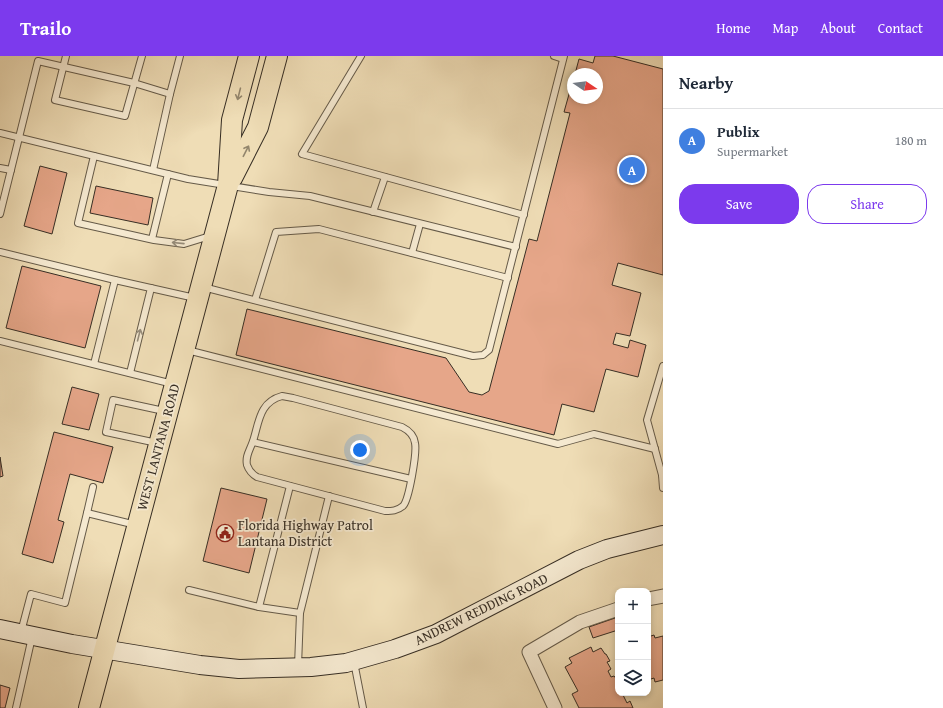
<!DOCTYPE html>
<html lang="en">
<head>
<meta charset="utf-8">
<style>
	body { margin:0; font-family:"Gentium Book Plus",serif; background:#f6f6f7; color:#1f2937 }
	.controls { position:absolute; right:12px; bottom:12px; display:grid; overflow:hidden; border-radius:8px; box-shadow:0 2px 6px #0003 }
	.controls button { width:36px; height:36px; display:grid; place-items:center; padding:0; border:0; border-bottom:1px solid #e0e1e3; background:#fff; color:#1f2937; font:20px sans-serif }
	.compass { position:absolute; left:567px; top:12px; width:36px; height:36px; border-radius:50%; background:#fff; box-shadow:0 2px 6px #0003; rotate:103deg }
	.you { position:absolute; left:360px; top:394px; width:14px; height:14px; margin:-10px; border:3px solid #fff; border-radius:50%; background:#1a73e8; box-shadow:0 0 0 6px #1a73e833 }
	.badge { display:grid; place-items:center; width:26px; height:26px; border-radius:50%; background:#7c3aed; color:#fff; font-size:13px; font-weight:700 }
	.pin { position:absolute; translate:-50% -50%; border:2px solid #fff; box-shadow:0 1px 4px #0006 }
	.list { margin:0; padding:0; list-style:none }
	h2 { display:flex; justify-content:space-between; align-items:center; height:52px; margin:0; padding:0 16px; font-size:17px }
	h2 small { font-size:13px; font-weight:400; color:#747a83 }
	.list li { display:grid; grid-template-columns:26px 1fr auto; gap:12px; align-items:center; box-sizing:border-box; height:64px; padding:0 16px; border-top:1px solid #e0e1e3 }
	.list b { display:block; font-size:15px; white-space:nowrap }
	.list p { margin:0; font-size:13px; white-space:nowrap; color:#747a83 }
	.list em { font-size:13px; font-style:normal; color:#747a83 }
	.actions { display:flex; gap:8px; padding:12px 16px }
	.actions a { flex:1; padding:9px 0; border:1px solid #7c3aed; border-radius:16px; text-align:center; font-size:14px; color:#7c3aed }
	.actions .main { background:#7c3aed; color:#fff }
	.icon { flex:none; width:22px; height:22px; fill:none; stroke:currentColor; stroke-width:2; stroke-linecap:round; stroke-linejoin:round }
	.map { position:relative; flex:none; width:663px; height:652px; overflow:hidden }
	header { display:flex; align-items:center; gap:24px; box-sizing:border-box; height:56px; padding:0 20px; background:#7c3aed; color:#fff }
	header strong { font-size:19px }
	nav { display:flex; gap:22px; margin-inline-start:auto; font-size:14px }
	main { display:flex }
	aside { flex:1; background:#fff }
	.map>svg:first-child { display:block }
	.building { fill:#e6a689; stroke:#372e24 }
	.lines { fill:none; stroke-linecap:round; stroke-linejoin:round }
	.lane-casing { stroke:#655a48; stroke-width:8 }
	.street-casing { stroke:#655a48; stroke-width:15 }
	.secondary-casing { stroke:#372e24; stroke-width:20 }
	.primary-casing { stroke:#372e24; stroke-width:22 }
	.lane { stroke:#f5e9d0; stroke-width:6 }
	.street { stroke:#f5e9d0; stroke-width:13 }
	.secondary { stroke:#f5e9d0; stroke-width:18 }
	.primary { stroke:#efddb6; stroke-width:20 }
	.oneway { stroke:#93866d }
	.oneway2 { stroke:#968c7a }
	.labels { text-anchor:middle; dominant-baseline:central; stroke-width:3.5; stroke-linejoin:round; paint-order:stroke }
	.street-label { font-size:14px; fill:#372e24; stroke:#f5e9d0 }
	.poi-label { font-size:14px; fill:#372e24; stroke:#f5e9d0; text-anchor:start }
</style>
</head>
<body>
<header>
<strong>Trailo</strong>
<nav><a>Home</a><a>Map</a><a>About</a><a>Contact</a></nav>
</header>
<main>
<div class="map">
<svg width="663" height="652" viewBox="0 0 663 652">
	<rect width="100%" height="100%" fill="#efddb6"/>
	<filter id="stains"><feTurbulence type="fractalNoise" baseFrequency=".005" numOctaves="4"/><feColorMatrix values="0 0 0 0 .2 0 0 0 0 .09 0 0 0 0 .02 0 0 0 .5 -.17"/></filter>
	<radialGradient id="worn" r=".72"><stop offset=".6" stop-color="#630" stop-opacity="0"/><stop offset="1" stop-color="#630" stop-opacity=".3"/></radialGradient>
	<g class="building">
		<path d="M595,0H613L663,13V219L618,207L612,229L641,237L630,280L616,277L613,288L628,292L630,284L646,289L638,321L606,313L594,356L562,348L554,379L236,299L247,253L446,302L469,336L482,339L489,335L529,183L537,185L570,57L564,56L573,24V42H597V18H575L579,3L593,7Z"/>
		<path d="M40,110L67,117L52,178L24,170Z"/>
		<path d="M96,130L153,142L148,169L90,157Z"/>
		<path d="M22,210L101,230L85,292L6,272Z"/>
		<path d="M72,331L99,338L89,374L62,368Z"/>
		<path d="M54,376L113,391L103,427L70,418L58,464L64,466L53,507L22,498Z"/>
		<path d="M0,401L3,420L0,421Z"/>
		<path d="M221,432L267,443L249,517L203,505Z"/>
		<path d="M618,561V574L593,582L589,571Z"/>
		<path d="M654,579L655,582L663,580V624L655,626L654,622L648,624V581Z"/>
		<path d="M591,591L593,596L601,592L605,598H606L610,605L607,606L611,613L608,615L611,621L614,620L618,625V637H622L627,647L630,645L633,652H579L572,638L578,635L565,611L572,607L569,602Z"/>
		<path d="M0,629L10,632L5,652H0Z"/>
	</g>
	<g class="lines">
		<defs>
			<g id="lane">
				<path d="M66,0L55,44L125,60L142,0"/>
				<path d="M361,0L302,98L524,159"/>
				<path d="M554,0L563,3"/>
				<path d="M0,77L188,123L269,136L310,140L516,191"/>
				<path d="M94,100L78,167L154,184L184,188L210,180"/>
				<path d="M0,112L11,114"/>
				<path d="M153,114L170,38L180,0"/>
				<path d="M373,156L385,121"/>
				<path d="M0,158L38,5L134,27L170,38"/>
				<path d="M152,183L168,118"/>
				<path d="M0,196L115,224L195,242"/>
				<path d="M412,197L420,168"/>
				<path d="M203,231L473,300L483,299L489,294L564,0"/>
				<path d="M255,244L276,176L319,173L508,222"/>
				<path d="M0,285L173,328"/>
				<path d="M187,294L558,388L594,378L655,393"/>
				<path d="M94,308L115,224"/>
				<path d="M130,317L151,232"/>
				<path d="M282,340L293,342L402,371C408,374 414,379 415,387C417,397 409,444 403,450C397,455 392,455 385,455L257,421C252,418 249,415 247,409C245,400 250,394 253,385C259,367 259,346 282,340Z"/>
				<path d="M253,386L411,423"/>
				<path d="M157,387L106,376L113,344L164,355"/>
				<path d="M663,417L662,419L663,432"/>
				<path d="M662,419L647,364L663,310"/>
				<path d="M87,457L93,431"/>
				<path d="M189,534L259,551L300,557"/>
				<path d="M259,551L290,430"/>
				<path d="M21,576L31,538L65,547L87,457L136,469"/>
				<path d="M354,606L363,652"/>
				<path d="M298,610L300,557L329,440"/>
				<path d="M16,652L32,581"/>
			</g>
			<g id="street">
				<path d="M648,543L663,540"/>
				<path d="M555,652L529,596L580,566L618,553"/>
			</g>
			<path id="secondary" d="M0,573L72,588L200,609L239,613L311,611L346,607L395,593L436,578L579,504L607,493L663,479"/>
			<g id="primary">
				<path d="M232,122L258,71L277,0"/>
				<path d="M89,652L228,129L232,64L249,0"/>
			</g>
		</defs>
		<use href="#lane" class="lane-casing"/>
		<use href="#street" class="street-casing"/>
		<use href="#secondary" class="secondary-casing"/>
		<use href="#primary" class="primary-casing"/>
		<use href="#lane" class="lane"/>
		<use href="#street" class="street"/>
		<use href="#secondary" class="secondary"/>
		<use href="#primary" class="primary"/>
	</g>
	<defs><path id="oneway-shaft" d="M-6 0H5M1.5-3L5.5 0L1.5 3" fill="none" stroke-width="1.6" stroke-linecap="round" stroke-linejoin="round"/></defs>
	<g class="oneway">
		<use href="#oneway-shaft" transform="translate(239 38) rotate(104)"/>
		<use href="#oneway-shaft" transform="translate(246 95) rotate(-63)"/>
	</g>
	<g class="oneway2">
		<use href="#oneway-shaft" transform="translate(178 187) rotate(-174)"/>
		<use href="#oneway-shaft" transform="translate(139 279) rotate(-76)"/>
	</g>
	<defs>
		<symbol id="civic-ring" viewBox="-11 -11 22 22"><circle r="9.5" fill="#f5e9d0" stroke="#8f2418" stroke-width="1.5"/><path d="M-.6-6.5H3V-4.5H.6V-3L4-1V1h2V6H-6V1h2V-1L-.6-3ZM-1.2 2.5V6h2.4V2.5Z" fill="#8f2418"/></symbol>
	</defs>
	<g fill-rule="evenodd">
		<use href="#civic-ring" x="215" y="467" width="20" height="20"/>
	</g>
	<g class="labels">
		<g class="street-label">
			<text transform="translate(158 391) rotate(-75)">WEST LANTANA ROAD</text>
			<text transform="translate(481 553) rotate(-26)">ANDREW REDDING ROAD</text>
		</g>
		<g class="poi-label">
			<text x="238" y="469">Florida Highway Patrol<tspan x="238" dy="16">Lantana District</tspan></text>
		</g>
	</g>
	<rect width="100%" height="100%" filter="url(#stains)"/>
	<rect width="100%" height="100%" fill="url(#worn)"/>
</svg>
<div class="controls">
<button>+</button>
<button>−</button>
<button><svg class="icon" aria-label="layers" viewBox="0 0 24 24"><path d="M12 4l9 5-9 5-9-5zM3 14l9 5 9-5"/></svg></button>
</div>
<svg class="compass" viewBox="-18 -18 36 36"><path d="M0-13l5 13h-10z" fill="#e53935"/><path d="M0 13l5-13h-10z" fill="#747a83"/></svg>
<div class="you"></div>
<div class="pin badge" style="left:632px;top:114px;background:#3f7fe0">A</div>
</div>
<aside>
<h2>Nearby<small></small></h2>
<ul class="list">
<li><span class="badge" style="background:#3f7fe0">A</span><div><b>Publix</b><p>Supermarket</p></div><em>180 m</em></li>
</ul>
<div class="actions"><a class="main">Save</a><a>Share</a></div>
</aside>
</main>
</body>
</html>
